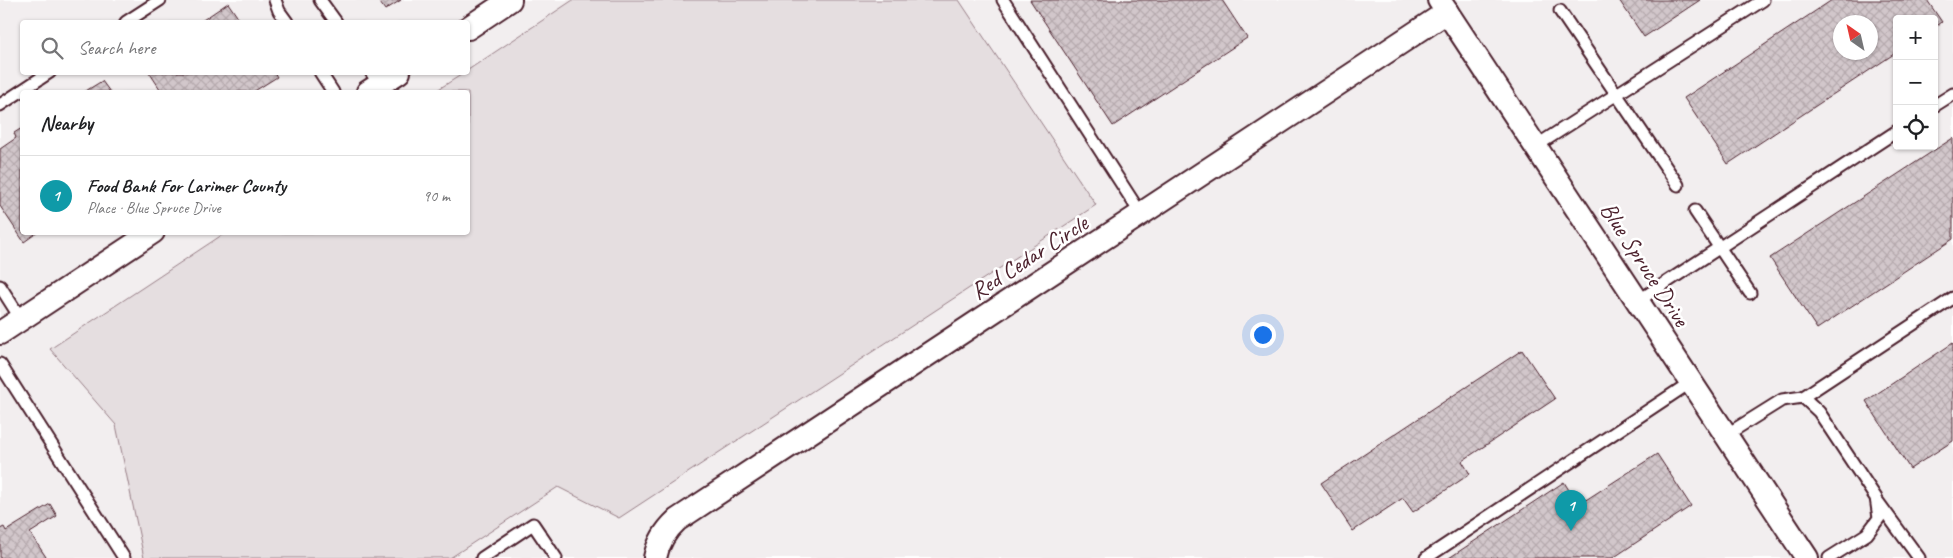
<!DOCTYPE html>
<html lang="en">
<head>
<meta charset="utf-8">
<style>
	body { margin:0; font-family:Caveat,sans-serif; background:#f2f2f2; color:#202124 }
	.controls { position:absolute; right:15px; top:15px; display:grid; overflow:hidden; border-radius:5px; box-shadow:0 1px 4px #0004 }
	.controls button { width:45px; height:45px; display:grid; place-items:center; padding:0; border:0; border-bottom:1px solid #e0e0e0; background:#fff; color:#202124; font:25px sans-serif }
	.compass { position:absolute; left:1833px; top:15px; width:45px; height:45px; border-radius:50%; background:#fff; box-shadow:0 1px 4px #0004; rotate:326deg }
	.you { position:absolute; left:1262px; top:334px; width:18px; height:18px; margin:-12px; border:4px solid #fff; border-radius:50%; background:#1a73e8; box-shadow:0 0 0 8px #1a73e833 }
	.badge { display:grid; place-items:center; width:32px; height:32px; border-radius:50%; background:#4a1f2b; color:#fff; font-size:16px; font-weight:700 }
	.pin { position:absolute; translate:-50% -41px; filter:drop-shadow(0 1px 2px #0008) }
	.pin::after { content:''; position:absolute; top:26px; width:18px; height:15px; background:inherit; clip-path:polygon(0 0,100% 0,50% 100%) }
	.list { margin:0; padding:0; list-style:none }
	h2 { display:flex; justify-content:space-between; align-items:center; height:65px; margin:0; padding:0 20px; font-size:21px }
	h2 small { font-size:16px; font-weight:400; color:#757577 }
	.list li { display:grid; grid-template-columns:32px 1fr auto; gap:15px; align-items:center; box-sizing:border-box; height:80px; padding:0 20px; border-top:1px solid #e0e0e0 }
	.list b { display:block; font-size:19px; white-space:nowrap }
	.list p { margin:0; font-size:16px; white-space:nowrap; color:#757577 }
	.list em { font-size:16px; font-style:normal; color:#757577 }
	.icon { flex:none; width:28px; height:28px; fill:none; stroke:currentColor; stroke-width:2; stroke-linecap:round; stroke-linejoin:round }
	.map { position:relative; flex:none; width:1953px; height:558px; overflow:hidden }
	.search { position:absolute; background:#fff; box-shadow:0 1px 4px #0004; left:20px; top:20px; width:450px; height:55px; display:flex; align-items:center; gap:12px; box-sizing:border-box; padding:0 18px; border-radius:5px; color:#757577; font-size:19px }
	.panel { position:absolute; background:#fff; box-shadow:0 1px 4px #0004; left:20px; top:90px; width:450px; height:145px; border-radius:5px }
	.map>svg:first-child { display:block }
	.built { fill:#f2eeef; fill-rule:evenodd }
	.grass { fill:#e5dee0; stroke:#987e86 }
	.building { fill:url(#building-cross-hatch); stroke:#4a1f2b; fill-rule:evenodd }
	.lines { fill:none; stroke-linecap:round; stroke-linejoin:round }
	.service-casing { stroke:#4a1f2b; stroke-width:15 }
	.minor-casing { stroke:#4a1f2b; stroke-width:26 }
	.service { stroke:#fff; stroke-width:11 }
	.minor { stroke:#fff; stroke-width:22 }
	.labels { text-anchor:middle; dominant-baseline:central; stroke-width:5; stroke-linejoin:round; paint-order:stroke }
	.street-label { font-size:24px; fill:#4a1f2b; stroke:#fff }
</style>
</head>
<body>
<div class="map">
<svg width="1953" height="558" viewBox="0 0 1953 558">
	<defs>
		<pattern id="building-cross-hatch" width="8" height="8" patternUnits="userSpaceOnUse" patternTransform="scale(1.25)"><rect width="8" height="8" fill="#d2c7cb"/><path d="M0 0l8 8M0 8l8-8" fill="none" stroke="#b6aaae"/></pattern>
	</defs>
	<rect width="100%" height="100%" fill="#fff"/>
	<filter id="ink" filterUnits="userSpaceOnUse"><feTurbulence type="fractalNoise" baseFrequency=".02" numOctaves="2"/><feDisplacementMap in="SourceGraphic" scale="10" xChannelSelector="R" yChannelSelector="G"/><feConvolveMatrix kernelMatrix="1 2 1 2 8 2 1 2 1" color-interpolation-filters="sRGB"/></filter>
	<g filter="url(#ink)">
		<path class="built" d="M0,0H1953V558H0ZM1897,19H1934V146H1897ZM22,22H468V72H22ZM1840,22H1870V52H1840ZM22,92H468V232H22Z"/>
		<path class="grass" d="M573,0H959L1096,205L619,518L558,487L450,558H144L116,425L50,349L225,233L468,232V92H434L464,73L468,72V70Z"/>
		<g class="building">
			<path d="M378,0H401L385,10Z"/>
			<path d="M1030,0H1222L1247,38L1113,126Z"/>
			<path d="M1619,0H1700L1644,37Z"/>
			<path d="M1832,0H1927L1942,22L1934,28V19H1897V52L1728,164L1684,98ZM1840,22H1870V52H1840Z"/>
			<path d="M228,3L241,22H200Z"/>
			<path d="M149,72H274L277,77L253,92H162Z"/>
			<path d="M102,81L110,92H84Z"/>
			<path d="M22,128V232H38L24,242L0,206V149L16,138L14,133Z"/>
			<path d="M1953,138V239L1817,329L1770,258Z"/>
			<path d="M1953,343V441L1910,469L1866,401Z"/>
			<path d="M1522,350L1555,399L1462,461L1470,474L1413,512L1403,498L1353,531L1321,483Z"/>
			<path d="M1657,454L1691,506L1613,558H1449L1564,482L1578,505Z"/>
			<path d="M50,504L57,516L30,533L46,557L43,558H0V529L4,527L6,531Z"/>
		</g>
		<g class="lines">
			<defs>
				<g id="service">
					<path d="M275,0L279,11L287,22"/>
					<path d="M320,0L336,22"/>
					<path d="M1003,0L1141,214"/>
					<path d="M1560,11L1678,185"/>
					<path d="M126,22L160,0"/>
					<path d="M320,72L333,92"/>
					<path d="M371,72L380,85"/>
					<path d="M0,105L50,72"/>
					<path d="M1934,106L1953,94"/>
					<path d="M1536,146L1763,0"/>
					<path d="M1695,211L1750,293"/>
					<path d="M0,286L21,319"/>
					<path d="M1638,301L1897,131"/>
					<path d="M0,364L124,558"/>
					<path d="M1803,397L1953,298"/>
					<path d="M1726,435L1782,400L1803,397L1819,412L1876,498L1879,518L1867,534L1829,558"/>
					<path d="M1878,502L1919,558"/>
					<path d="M482,558L533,524L556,558"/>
					<path d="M1426,558L1691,382"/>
				</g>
				<g id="minor">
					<path d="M1439,0L1807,558"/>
					<path d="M468,28L510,0"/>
					<path d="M368,92L399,72"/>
					<path d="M0,333L153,232"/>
					<path d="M655,558C658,542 665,531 677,520L1447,12"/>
				</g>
			</defs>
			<use href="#service" class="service-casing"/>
			<use href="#minor" class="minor-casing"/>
			<use href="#service" class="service"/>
			<use href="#minor" class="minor"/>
		</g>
	</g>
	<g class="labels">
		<g class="street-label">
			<text transform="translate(1029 257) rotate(-33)">Red Cedar Circle</text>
			<text transform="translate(1645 264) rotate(57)">Blue Spruce Drive</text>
		</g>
	</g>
</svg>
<div class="controls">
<button>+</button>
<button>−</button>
<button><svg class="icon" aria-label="locate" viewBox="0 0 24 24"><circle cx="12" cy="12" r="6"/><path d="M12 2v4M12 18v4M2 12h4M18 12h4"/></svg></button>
</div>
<svg class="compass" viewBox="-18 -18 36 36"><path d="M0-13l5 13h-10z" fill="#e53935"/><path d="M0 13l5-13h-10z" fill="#757577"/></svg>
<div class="you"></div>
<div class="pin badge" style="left:1571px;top:531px;background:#0f9aa8">1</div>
<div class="search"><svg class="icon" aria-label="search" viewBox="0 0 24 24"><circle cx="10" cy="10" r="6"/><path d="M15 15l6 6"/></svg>Search here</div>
<section class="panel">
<h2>Nearby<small></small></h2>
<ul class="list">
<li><span class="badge" style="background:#0f9aa8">1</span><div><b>Food Bank For Larimer County</b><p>Place · Blue Spruce Drive</p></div><em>90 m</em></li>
</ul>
</section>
</div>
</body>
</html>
